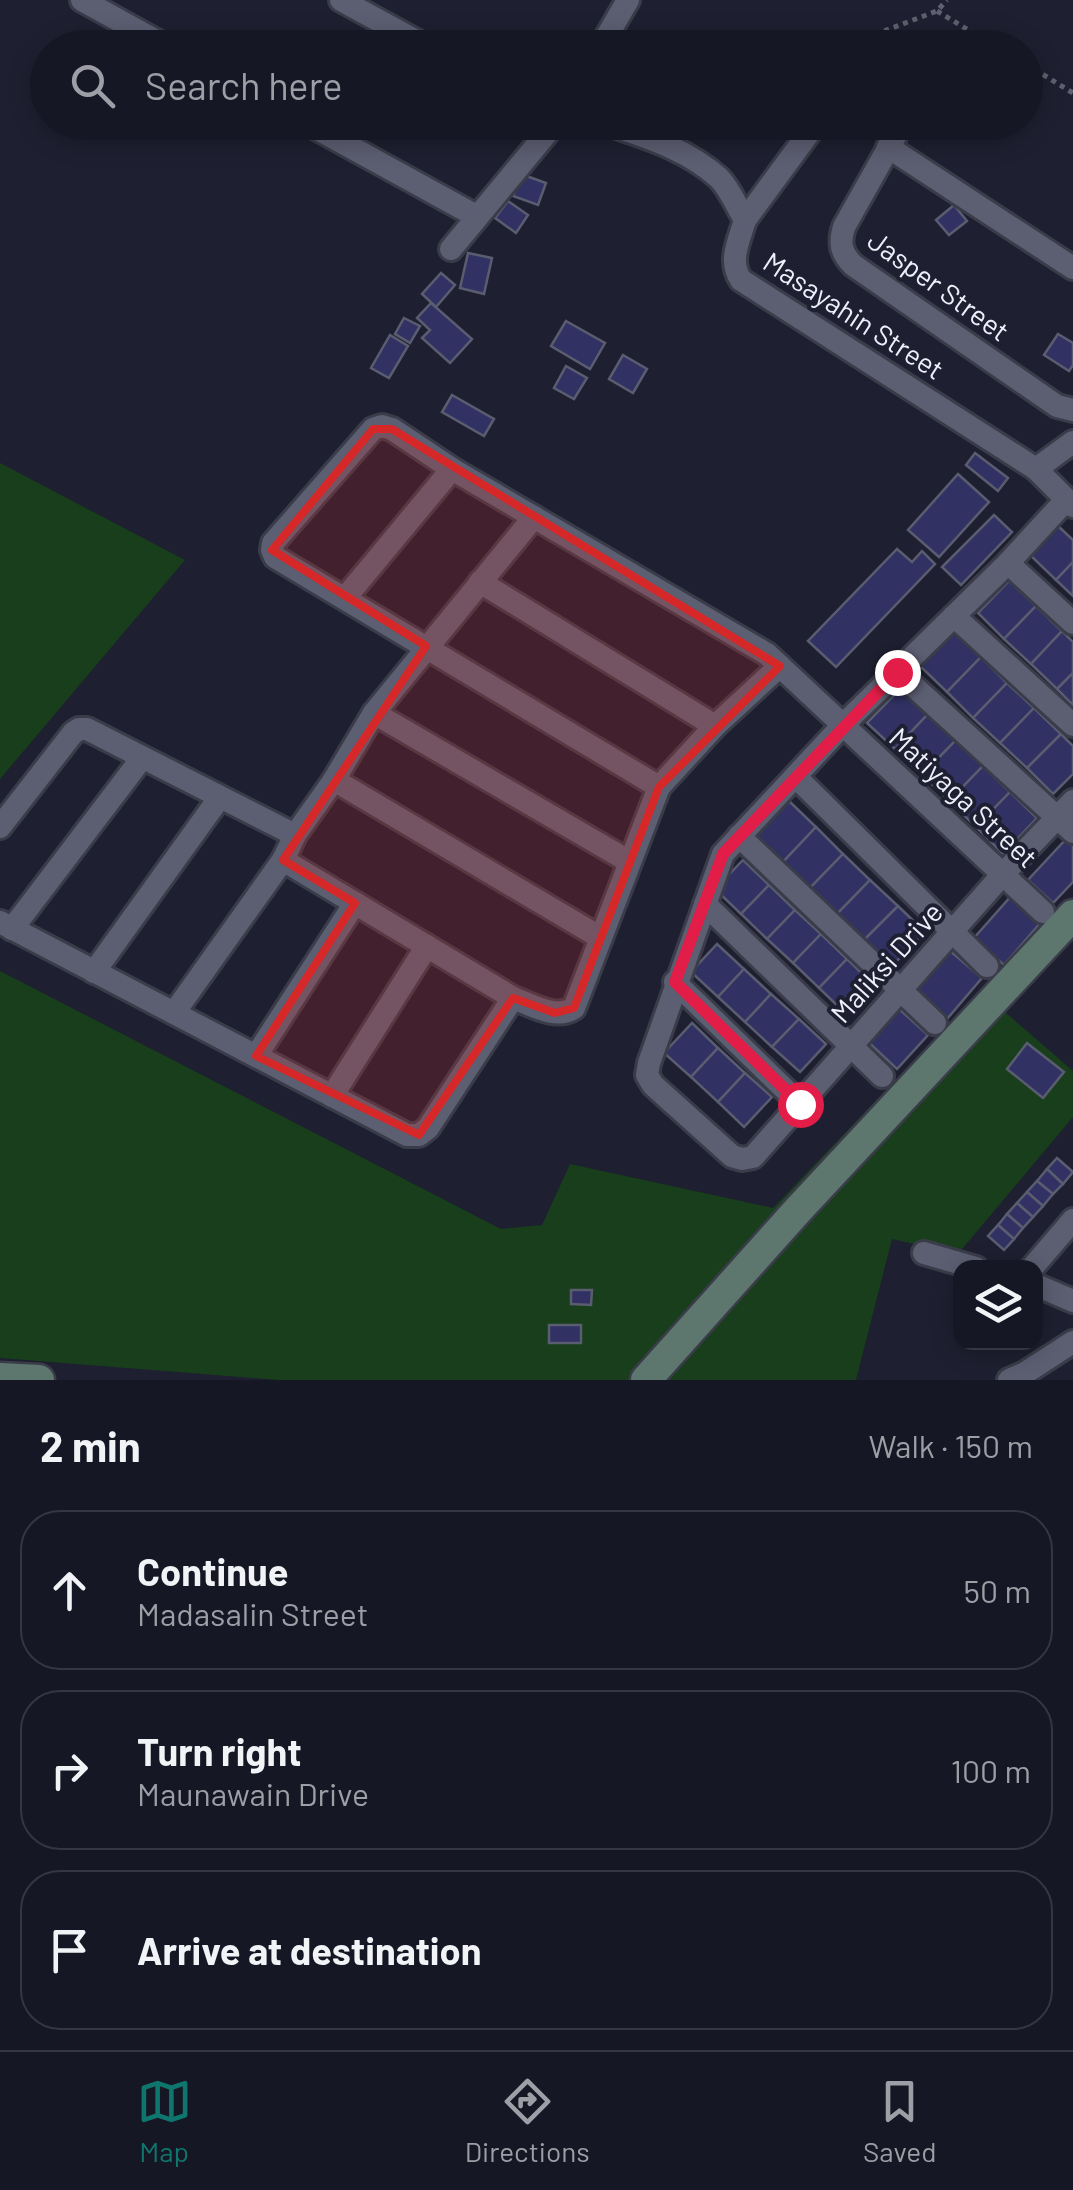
<!DOCTYPE html>
<html lang="en">
<head>
<meta charset="utf-8">
<style>
	body { margin:0; font-family:Barlow,sans-serif; background:#232431; color:#f1f3f6 }
	.controls { position:absolute; right:30px; bottom:30px; display:grid; overflow:hidden; border-radius:20px; box-shadow:0 5px 25px #0003 }
	.controls button { width:90px; height:90px; display:grid; place-items:center; padding:0; border:0; border-bottom:2px solid #353641; background:#161724; color:#f1f3f6; font:50px sans-serif }
	.stop { position:absolute; width:30px; height:30px; margin:-22px; border:8px solid #e11d48; border-radius:50%; background:#fff }
	.stop.end { background:#e11d48; border-color:#fff; box-shadow:0 2px 10px #0008 }
	.list { margin:0; padding:0; list-style:none }
	h2 { display:flex; justify-content:space-between; align-items:center; height:130px; margin:0; padding:0 40px; font-size:42px }
	h2 small { font-size:32px; font-weight:400; color:#9e9fa6 }
	.list li { display:grid; grid-template-columns:65px 1fr auto; gap:30px; align-items:center; box-sizing:border-box; height:160px; margin:0 20px 20px; padding:0 20px; border:2px solid #353641; border-radius:40px }
	.list b { display:block; font-size:38px; white-space:nowrap }
	.list p { margin:0; font-size:32px; white-space:nowrap; color:#9e9fa6 }
	.list em { font-size:32px; font-style:normal; color:#9e9fa6 }
	.icon { flex:none; width:55px; height:55px; fill:none; stroke:currentColor; stroke-width:2; stroke-linecap:round; stroke-linejoin:round }
	.map { position:relative; flex:none; width:1073px; height:1380px; overflow:hidden }
	.search { position:absolute; background:#161724; box-shadow:0 5px 25px #0003; left:30px; right:30px; top:30px; height:110px; display:flex; align-items:center; gap:25px; box-sizing:border-box; padding:0 35px; border-radius:55px; color:#9e9fa6; font-size:38px }
	.sheet { height:670px; background:#161724 }
	nav { display:flex; justify-content:space-around; align-items:center; box-sizing:border-box; height:140px; border-top:2px solid #353641; background:#161724; font-size:28px; color:#9e9fa6 }
	nav a { display:grid; justify-items:center; gap:5px }
	nav .on { color:#0f766e }
	.map>svg:first-child { display:block }
	.green { fill:#183e1b }
	.building { fill:#313263; stroke:#5a5c6f; stroke-width:2.5 }
	.lines { fill:none; stroke-linecap:round; stroke-linejoin:round }
	.street-casing { stroke:#3a3c49; stroke-width:28 }
	.secondary-casing { stroke:#3a3c49; stroke-width:35 }
	.path { stroke:#5f606f; stroke-width:5; stroke-dasharray:5 5; stroke-linecap:butt }
	.street { stroke:#5c5e72; stroke-width:22 }
	.secondary { stroke:#5d766e; stroke-width:30 }
	.route { stroke:#e11d48; stroke-width:12 }
	.marked { fill:#d62828; fill-opacity:0.2; stroke:#d62828; stroke-width:8; stroke-linejoin:round }
	.labels { text-anchor:middle; dominant-baseline:central; stroke-width:8; stroke-linejoin:round; paint-order:stroke }
	.street-label { font-size:28px; fill:#edeffa; stroke:#1e1f30 }
</style>
</head>
<body>
<div class="map">
<svg width="1073" height="1380" viewBox="0 0 1073 1380">
	<rect width="100%" height="100%" fill="#1e1f30"/>
	<g class="green">
		<path d="M0,463L185,560L0,779Z"/>
		<path d="M0,971L501,1229L542,1225L570,1164L773,1208L981,991L1073,1071V1117L958,1254L892,1239L856,1380H279L0,1358Z"/>
	</g>
	<g class="building">
		<path d="M521,174L546,183L538,205L513,196Z"/>
		<path d="M508,201L528,215L516,233L495,218Z"/>
		<path d="M954,205L967,221L949,235L936,220Z"/>
		<path d="M468,253L492,258L484,294L460,288Z"/>
		<path d="M441,273L455,285L436,307L422,294Z"/>
		<path d="M431,303L472,339L450,363L422,338L430,330L417,318Z"/>
		<path d="M404,318L420,326L410,343L395,334Z"/>
		<path d="M566,321L605,343L590,369L551,346Z"/>
		<path d="M1058,334L1073,343V365L1069,371L1044,355Z"/>
		<path d="M390,335L408,346L389,378L371,368Z"/>
		<path d="M623,355L647,369L633,393L609,379Z"/>
		<path d="M566,366L587,378L574,399L554,388Z"/>
		<path d="M452,395L494,419L484,436L442,412Z"/>
		<path d="M975,453L1008,478L998,491L966,465Z"/>
		<path d="M958,474L989,502L939,557L908,530Z"/>
		<path d="M994,515L1012,532L961,585L942,567Z"/>
		<path d="M1057,525L1073,540V562L1056,580L1029,554Z"/>
		<path d="M897,549L912,562L922,551L935,564L836,667L808,641Z"/>
		<path d="M1073,562V596L1056,580Z"/>
		<path d="M1009,581L1036,606L1004,639L978,613Z"/>
		<path d="M1036,606L1062,631L1031,664L1004,639Z"/>
		<path d="M954,631L981,657L947,692L920,666Z"/>
		<path d="M1062,631L1073,642V673L1057,689L1031,664Z"/>
		<path d="M981,657L1007,683L973,718L947,692Z"/>
		<path d="M1073,673V705L1057,689Z"/>
		<path d="M1007,683L1034,708L1000,743L973,718Z"/>
		<path d="M901,688L928,714L895,749L867,723Z"/>
		<path d="M1034,708L1061,734L1027,768L1000,743Z"/>
		<path d="M928,714L956,740L922,775L895,749Z"/>
		<path d="M1061,734L1073,746V774L1053,794L1027,768Z"/>
		<path d="M956,740L983,766L949,801L922,775Z"/>
		<path d="M983,766L1010,792L976,827L949,801Z"/>
		<path d="M1010,792L1037,818L1003,854L976,827Z"/>
		<path d="M789,801L816,827L783,862L755,836Z"/>
		<path d="M816,827L843,854L810,888L783,862Z"/>
		<path d="M1067,838L1073,844V882L1053,903L1028,880Z"/>
		<path d="M843,854L870,880L837,914L810,888Z"/>
		<path d="M743,860L769,885L741,914L715,889Z"/>
		<path d="M870,880L898,906L864,940L837,914Z"/>
		<path d="M769,885L795,910L767,939L741,914Z"/>
		<path d="M1012,895L1042,921L1004,965L973,939Z"/>
		<path d="M898,906L925,932L892,966L864,940Z"/>
		<path d="M795,910L821,934L793,963L767,939Z"/>
		<path d="M821,934L847,959L819,988L793,963Z"/>
		<path d="M717,944L744,969L718,997L691,972Z"/>
		<path d="M949,950L982,978L947,1019L914,990Z"/>
		<path d="M847,959L873,984L845,1013L819,988Z"/>
		<path d="M744,969L771,994L745,1022L718,997Z"/>
		<path d="M771,994L799,1019L772,1047L745,1022Z"/>
		<path d="M897,1007L928,1035L897,1069L866,1040Z"/>
		<path d="M799,1019L826,1044L800,1072L772,1047Z"/>
		<path d="M692,1023L718,1048L691,1077L664,1053Z"/>
		<path d="M1027,1043L1064,1072L1043,1098L1007,1069Z"/>
		<path d="M718,1048L745,1073L718,1102L691,1077Z"/>
		<path d="M745,1073L772,1097L744,1127L718,1102Z"/>
		<path d="M1057,1158L1073,1172L1063,1184L1047,1169Z"/>
		<path d="M1047,1169L1063,1184L1053,1194L1037,1181Z"/>
		<path d="M1037,1181L1053,1194L1043,1206L1027,1192Z"/>
		<path d="M1027,1192L1043,1206L1033,1217L1017,1203Z"/>
		<path d="M1017,1203L1033,1217L1023,1228L1007,1214Z"/>
		<path d="M1007,1214L1023,1228L1014,1239L998,1225Z"/>
		<path d="M998,1225L1014,1239L1004,1250L988,1236Z"/>
		<path d="M571,1290H592L591,1305L571,1304Z"/>
		<rect x="549" y="1325" width="32" height="18"/>
	</g>
	<g class="lines">
		<defs>
			<g id="street">
				<path d="M82,0L169,48"/>
				<path d="M341,0L429,48"/>
				<path d="M600,48L628,0"/>
				<path d="M305,122L476,216"/>
				<path d="M602,122C643,136 686,148 719,178C730,189 737,207 745,220C739,241 728,261 741,280L1036,469L1073,506"/>
				<path d="M903,122L844,227C839,243 841,253 853,265L1057,406L1073,410"/>
				<path d="M888,147L1073,268"/>
				<path d="M745,220L817,122"/>
				<path d="M451,249L556,122"/>
				<path d="M1036,469L1073,442"/>
				<path d="M1066,500L1008,563L843,725L723,854L649,1063L647,1075L653,1085L732,1156L742,1159L753,1157L1003,874L1073,801"/>
				<path d="M1008,563L1073,623"/>
				<path d="M480,582L715,726"/>
				<path d="M345,598L452,469"/>
				<path d="M954,616L1073,725"/>
				<path d="M897,671L1073,832"/>
				<path d="M374,713L630,862"/>
				<path d="M796,777L987,966"/>
				<path d="M334,780L601,938"/>
				<path d="M659,787L275,557L272,550L273,543L373,429L382,426L392,429L452,469L767,654L1043,912"/>
				<path d="M0,827L73,733L79,729H87L295,835"/>
				<path d="M739,836L935,1023"/>
				<path d="M283,860L513,998C532,1005 556,1020 574,1008L659,787L715,726L780,666"/>
				<path d="M705,904L882,1076"/>
				<path d="M0,922L407,1135H419L428,1128L513,998"/>
				<path d="M12,929L142,758"/>
				<path d="M94,972L220,797"/>
				<path d="M675,982L800,1104"/>
				<path d="M174,1013L283,860L295,835L334,780L374,713L534,517"/>
				<path d="M256,1056L355,903"/>
				<path d="M332,1096L427,946"/>
				<path d="M924,1253L976,1268"/>
				<path d="M1032,1268L1073,1220"/>
				<path d="M1036,1285L1073,1301"/>
				<path d="M1009,1380L1025,1373L1073,1342"/>
			</g>
			<g id="secondary">
				<path d="M0,1378L39,1380"/>
				<path d="M646,1380L798,1210L1073,915"/>
			</g>
		</defs>
		<use href="#street" class="street-casing"/>
		<use href="#secondary" class="secondary-casing"/>
		<g class="path">
			<path d="M937,11L998,48"/>
			<path d="M862,48L868,37L937,11L947,0"/>
			<path d="M1026,64L1073,93"/>
		</g>
		<use href="#street" class="street"/>
		<use href="#secondary" class="secondary"/>
	</g>
	<g class="lines">
		<path class="route" d="M800,1104L675,982L723,854L897,672"/>
	</g>
	<path class="marked" d="M373,429H392L780,666L659,787L574,1008L555,1013L513,998L419,1135L256,1056L355,903L283,860L426,646L272,550Z"/>
	<g class="labels">
		<g class="street-label">
			<text transform="translate(939 285) rotate(36)">Jasper Street</text>
			<text transform="translate(854 315) rotate(33)">Masayahin Street</text>
			<text transform="translate(964 797) rotate(43)">Matiyaga Street</text>
			<text transform="translate(886 962) rotate(-48)">Maliksi Drive</text>
		</g>
	</g>
</svg>
<div class="controls">
<button><svg class="icon" aria-label="layers" viewBox="0 0 24 24"><path d="M12 4l9 5-9 5-9-5zM3 14l9 5 9-5"/></svg></button>
</div>
<div class="stop" style="left:800px;top:1104px"></div>
<div class="stop end" style="left:897px;top:672px"></div>
<div class="search"><svg class="icon" aria-label="search" viewBox="0 0 24 24"><circle cx="10" cy="10" r="6"/><path d="M15 15l6 6"/></svg>Search here</div>
</div>
<section class="sheet">
<h2>2 min<small>Walk · 150 m</small></h2>
<ul class="list">
<li><svg class="icon" aria-label="ahead" viewBox="0 0 24 24"><path d="M12 20V5M6 11l6-6 6 6"/></svg><div><b>Continue</b><p>Madasalin Street</p></div><em>50 m</em></li>
<li><svg class="icon" aria-label="right" viewBox="0 0 24 24"><path d="M7 20v-9h11M14 6l5 5-5 5"/></svg><div><b>Turn right</b><p>Maunawain Drive</p></div><em>100 m</em></li>
<li><svg class="icon" aria-label="arrive" viewBox="0 0 24 24"><path d="M6 21V4h12l-3 4 3 4H6"/></svg><div><b>Arrive at destination</b></div></li>
</ul>
</section>
<nav>
<a class="on"><svg class="icon" aria-label="map" viewBox="0 0 24 24"><path d="M3 6l6-2 6 2 6-2v14l-6 2-6-2-6 2zM9 4v14M15 6v14"/></svg>Map</a>
<a><svg class="icon" aria-label="directions" viewBox="0 0 24 24"><path d="M12 3l9 9-9 9-9-9zM9 14v-3h6M13 9l2 2-2 2"/></svg>Directions</a>
<a><svg class="icon" aria-label="saved" viewBox="0 0 24 24"><path d="M7 4h10v16l-5-4-5 4z"/></svg>Saved</a>
</nav>
</body>
</html>
